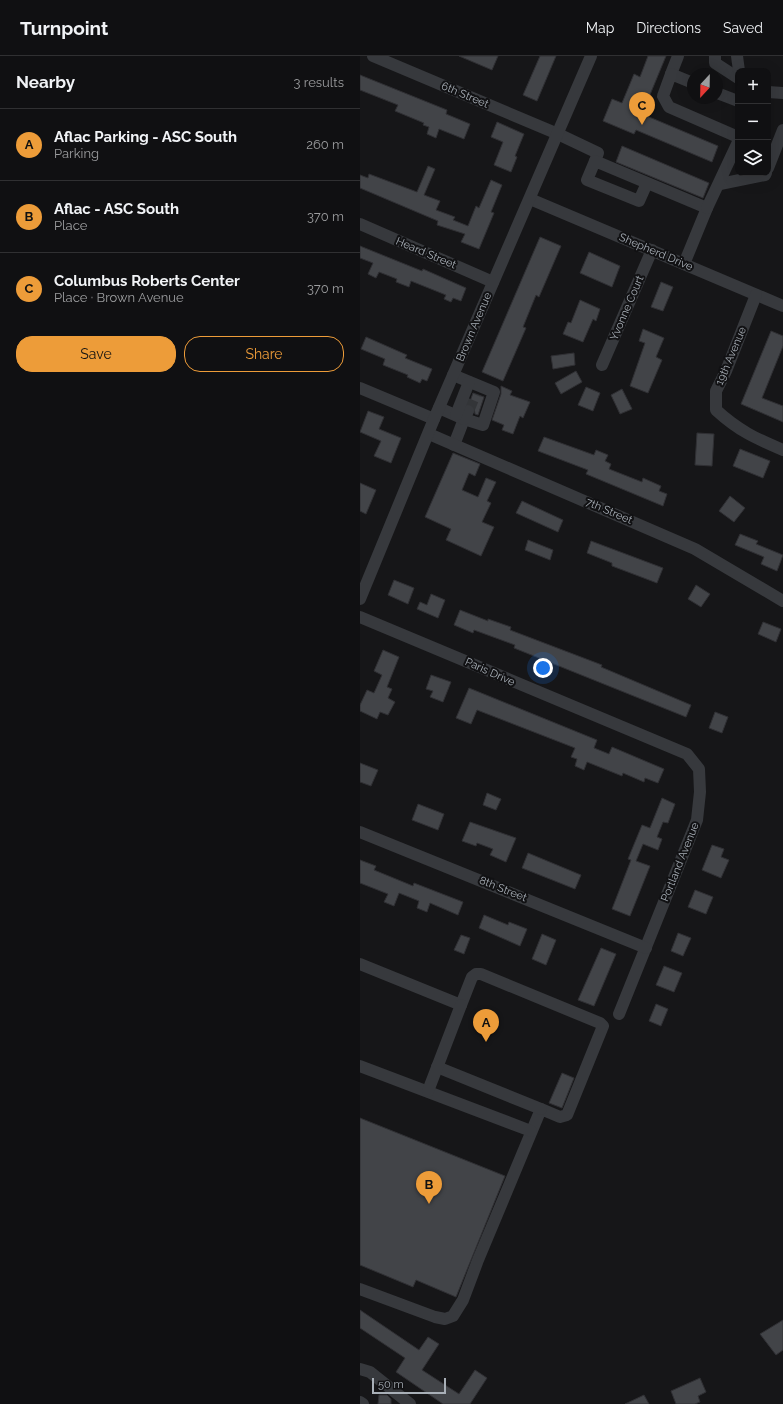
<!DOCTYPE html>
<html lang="en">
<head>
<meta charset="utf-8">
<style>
	body { margin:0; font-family:Raleway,sans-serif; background:#1e1e20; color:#f1f3f6 }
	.controls { position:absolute; right:12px; top:12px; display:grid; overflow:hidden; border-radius:8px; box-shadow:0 4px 16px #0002 }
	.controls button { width:36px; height:36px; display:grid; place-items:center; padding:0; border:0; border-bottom:1px solid #303032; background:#101012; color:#f1f3f6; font:20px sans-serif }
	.compass { position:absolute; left:327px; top:12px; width:36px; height:36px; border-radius:50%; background:#101012; box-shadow:0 4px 16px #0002; rotate:202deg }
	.scale { position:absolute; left:12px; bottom:10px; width:74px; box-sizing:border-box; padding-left:4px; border:2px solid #a8afb7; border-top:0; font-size:11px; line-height:14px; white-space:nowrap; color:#a8afb7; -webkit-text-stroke:3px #111113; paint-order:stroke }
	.you { position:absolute; left:183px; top:612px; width:14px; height:14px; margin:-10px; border:3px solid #fff; border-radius:50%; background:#1a73e8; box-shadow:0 0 0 6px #1a73e833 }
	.badge { display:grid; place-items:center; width:26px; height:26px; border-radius:50%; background:#ed9c39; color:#111; font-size:13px; font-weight:700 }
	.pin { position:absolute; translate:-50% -33px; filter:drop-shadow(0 1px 2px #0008) }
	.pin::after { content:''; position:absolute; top:21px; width:14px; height:12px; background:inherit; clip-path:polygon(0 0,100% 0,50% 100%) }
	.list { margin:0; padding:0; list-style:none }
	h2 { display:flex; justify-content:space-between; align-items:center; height:52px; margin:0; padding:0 16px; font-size:17px }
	h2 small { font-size:13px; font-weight:400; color:#9c9d9f }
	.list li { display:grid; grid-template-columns:26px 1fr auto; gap:12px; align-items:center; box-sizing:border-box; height:72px; padding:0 16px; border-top:1px solid #303032 }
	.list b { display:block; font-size:15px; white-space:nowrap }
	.list p { margin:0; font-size:13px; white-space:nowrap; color:#9c9d9f }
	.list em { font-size:13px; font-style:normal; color:#9c9d9f }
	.actions { display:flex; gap:8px; padding:12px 16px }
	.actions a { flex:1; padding:9px 0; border:1px solid #ed9c39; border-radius:16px; text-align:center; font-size:14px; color:#ed9c39 }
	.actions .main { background:#ed9c39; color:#111 }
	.icon { flex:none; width:22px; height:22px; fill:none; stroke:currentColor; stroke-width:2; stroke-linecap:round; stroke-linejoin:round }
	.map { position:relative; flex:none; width:423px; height:1348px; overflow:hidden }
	header { display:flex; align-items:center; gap:24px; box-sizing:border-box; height:56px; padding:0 20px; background:#101012; border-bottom:1px solid #303032 }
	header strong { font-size:19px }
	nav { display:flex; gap:22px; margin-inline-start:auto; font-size:14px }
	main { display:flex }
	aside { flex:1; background:#101012 }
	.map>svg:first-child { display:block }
	.building { fill:#424448; stroke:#303034 }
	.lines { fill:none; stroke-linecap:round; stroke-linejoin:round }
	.minor-tunnel { stroke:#333538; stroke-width:12; stroke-dasharray:12 6; stroke-linecap:butt }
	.minor { stroke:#37393d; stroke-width:12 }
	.labels { text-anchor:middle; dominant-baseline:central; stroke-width:4; stroke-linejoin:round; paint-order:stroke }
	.street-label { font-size:11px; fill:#a8afb7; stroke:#111113 }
</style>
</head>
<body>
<header>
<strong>Turnpoint</strong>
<nav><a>Map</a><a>Directions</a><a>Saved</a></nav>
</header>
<main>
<aside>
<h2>Nearby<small>3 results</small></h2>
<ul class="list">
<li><span class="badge">A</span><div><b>Aflac Parking - ASC South</b><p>Parking</p></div><em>260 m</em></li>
<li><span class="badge">B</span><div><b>Aflac - ASC South</b><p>Place</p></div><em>370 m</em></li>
<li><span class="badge">C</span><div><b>Columbus Roberts Center</b><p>Place · Brown Avenue</p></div><em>370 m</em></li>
</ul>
<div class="actions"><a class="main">Save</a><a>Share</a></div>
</aside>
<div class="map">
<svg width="423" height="1348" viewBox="0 0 423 1348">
	<rect width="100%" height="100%" fill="#161618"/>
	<g class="building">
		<path d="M99,0H138L132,14Z"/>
		<path d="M180,0H196L177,45L163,39Z"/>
		<path d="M288,0H306L282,58L358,90L352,106L276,74L274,78L243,65L252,43L262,47L274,18L280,21Z"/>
		<path d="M0,19L87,54L86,58L110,68L104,83L79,73L76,82L67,78L69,71L63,69L64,67L35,55L38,49L0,34Z"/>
		<path d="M137,66L164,78L155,100L157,101L151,116L134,109L143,86L131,81Z"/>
		<path d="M262,90L349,127L343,142L256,106Z"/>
		<path d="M68,110L75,113L64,139L80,145L76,154L95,161L93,164L108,170L116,150L119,152L131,124L142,129L131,156L134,157L119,193L101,186L105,178L77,169L78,165L0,132V119L8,122L9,118L57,136Z"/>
		<path d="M180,181L201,190L179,241L176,239L163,271L166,272L143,325L122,316Z"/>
		<path d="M0,190L62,215L63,213L106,232L101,245L93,242L91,246L84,243L86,239L51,225L49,231L36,226L37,223L19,216L16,222L8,218L13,207L0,202Z"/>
		<path d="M229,196L260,210L252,231L220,217Z"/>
		<path d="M301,226L313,231L303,255L291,251Z"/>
		<path d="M220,244L240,253L236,265L233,263L223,286L203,278L208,266L211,267Z"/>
		<path d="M283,273L304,282L296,301L302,304L288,337L270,330L285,287L279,285Z"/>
		<path d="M411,275L423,280V290L402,342L423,350V366L381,348Z"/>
		<path d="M6,281L47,299L45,302L72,313L67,325L62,323L60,327L47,321L48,319L23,309L25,303L1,293Z"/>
		<path d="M214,297L215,309L193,313L191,300Z"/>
		<path d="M216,315L222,326L201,338L195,327Z"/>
		<path d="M141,330L152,335L150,339L170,346L163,362L160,360L153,378L142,374L144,369L132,364L141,338Z"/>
		<path d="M226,331L240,337L233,355L218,349Z"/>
		<path d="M262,333L272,353L260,358L251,339Z"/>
		<path d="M113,337L124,341L118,359L115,358L114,351L109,348Z"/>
		<path d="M8,355L24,361L19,373L41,382L31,407L14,400L21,385L0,376Z"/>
		<path d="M337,377L354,378L352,410L335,409Z"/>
		<path d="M184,381L234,399L236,394L248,399L245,405L251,408L249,413L282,426L283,422L301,430L299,435L307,438L303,450L226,418L228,414L178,395Z"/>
		<path d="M380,393L410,405L403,422L373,410Z"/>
		<path d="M93,397L120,408L115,420L109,417L102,434L118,441L126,422L136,426L127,445L131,447L122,466L134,471L121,500L86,484L91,473L65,461Z"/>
		<path d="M0,427L16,434L6,458L0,455Z"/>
		<path d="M370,440L385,452L374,466L359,455Z"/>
		<path d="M162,445L203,464L198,476L156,457Z"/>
		<path d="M380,478L398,485L396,488L423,499L417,515L401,508L404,501L375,489Z"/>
		<path d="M168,484L193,494L190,504L165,494Z"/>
		<path d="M231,485L303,512L297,527L252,510V507L227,497Z"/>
		<path d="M34,524L54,532L48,548L28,539Z"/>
		<path d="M336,529L350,538L341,551L328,543Z"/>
		<path d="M71,538L85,544L78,562L57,553L60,546L67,549Z"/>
		<path d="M100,554L128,565V563L151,571L150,574L242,609L241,611L331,649L326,661L154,592L155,589L114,574L113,577L94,569Z"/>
		<path d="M403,566L421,573L416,586L398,578Z"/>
		<path d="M23,594L39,601L27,631L32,633L28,642L35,646L28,659L20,656L17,663L0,655V649L7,634L14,637L22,619L14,615Z"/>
		<path d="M71,619L91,626L83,646L70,641L73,635L66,633Z"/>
		<path d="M109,632L237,684L234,692L249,698L252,691L304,713L298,727L285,722L284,726L263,717L262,720L227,706L224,714L215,710L217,703L211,701L215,692L117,654L111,668L96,662Z"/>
		<path d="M355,656L368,661L362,677L349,672Z"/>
		<path d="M0,707L18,714L11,730L0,726Z"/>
		<path d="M127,737L141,743L136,754L123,749Z"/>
		<path d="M302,742L315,748L308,767L303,766L297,781L302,783L298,794L283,788L276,805L290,810L270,860L252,853L271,804L268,803L282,769L290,772Z"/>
		<path d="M58,748L84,758L78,774L52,764Z"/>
		<path d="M110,766L156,782L146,806L130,799L133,793L117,787L116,790L102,785Z"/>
		<path d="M352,789L364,793L361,801L369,804L361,822L342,814Z"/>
		<path d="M168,797L221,819L215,833L162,812Z"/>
		<path d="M0,804L16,810L14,814L53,830L54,827L103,846L98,859L70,847L67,856L57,852L59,845L39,837L34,850L24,846L28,838L0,827Z"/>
		<path d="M335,834L353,841L346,858L328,851Z"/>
		<path d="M124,859L148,869L149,866L167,873L160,890L119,872Z"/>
		<path d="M318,877L331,882L323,900L311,895Z"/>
		<path d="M182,878L196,884L186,909L172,903Z"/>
		<path d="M101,879L110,882L104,898L94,894Z"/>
		<path d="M241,892L256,898L234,950L218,944Z"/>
		<path d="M304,910L322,917L314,936L296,929Z"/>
		<path d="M296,948L308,953L301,970L289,965Z"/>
		<path d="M202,1017L214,1022L202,1052L189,1047Z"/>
		<path d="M0,1062L145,1120L96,1241L56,1224L53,1231L0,1209Z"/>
		<path d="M0,1254L59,1294L68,1281L79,1288L62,1314L99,1338L115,1314L127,1322L110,1348H83L36,1316L45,1302L0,1272Z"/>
		<path d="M423,1264V1294L416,1299L400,1278Z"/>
		<path d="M340,1322L346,1336L338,1340L340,1346L335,1348H316L311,1335Z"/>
		<path d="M19,1339H27L31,1343V1348H18Z"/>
		<path d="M284,1339L289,1348H265Z"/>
	</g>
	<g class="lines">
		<path class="minor-tunnel" d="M108,355L115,338"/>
		<g class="minor">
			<path d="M13,0L198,78L238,97L235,105"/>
			<path d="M355,0V7L378,22"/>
			<path d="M377,0L379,15"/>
			<path d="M311,18L318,0"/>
			<path d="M333,27L311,18L303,40L309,51L378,81"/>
			<path d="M408,36L423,37"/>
			<path d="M357,37L378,45"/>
			<path d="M408,112L423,74"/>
			<path d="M287,127L279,145L227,124L235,105L347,152L324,208"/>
			<path d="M360,128L405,119L406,117"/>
			<path d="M170,143L423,250"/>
			<path d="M347,152L378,86"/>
			<path d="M0,168L133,226"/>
			<path d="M396,239L366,315L356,335V354C379,375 395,382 423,394"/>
			<path d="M242,309L292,194"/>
			<path d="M93,319L134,336L123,369L104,363L94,389"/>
			<path d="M0,332L74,363"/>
			<path d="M79,352L104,363L108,355"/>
			<path d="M96,359L109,326"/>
			<path d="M69,378L335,493L423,545"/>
			<path d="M0,543L74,363L231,0"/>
			<path d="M0,561L327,698L339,713L340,736L337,764L259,958"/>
			<path d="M0,776L286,892"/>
			<path d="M0,908L101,949L112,921L116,918H121L240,967L243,970L207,1059L200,1061L181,1053L118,1204L103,1244L93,1260L85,1263L75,1261L0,1233"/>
			<path d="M0,1010L171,1075"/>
			<path d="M77,1011L181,1053"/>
			<path d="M68,1035L101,949"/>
			<path d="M0,1313L10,1316L50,1348"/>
			<path d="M0,1346L3,1348"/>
		</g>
	</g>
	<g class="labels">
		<g class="street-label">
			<text transform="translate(105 39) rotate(23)">6th Street</text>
			<text transform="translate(296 196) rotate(23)">Shepherd Drive</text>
			<text transform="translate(66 197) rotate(23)">Heard Street</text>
			<text transform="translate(267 252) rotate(-67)">Yvonne Court</text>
			<text transform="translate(114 271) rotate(-67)">Brown Avenue</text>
			<text transform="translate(371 300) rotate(-67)">19th Avenue</text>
			<text transform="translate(249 455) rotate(23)">7th Street</text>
			<text transform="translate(130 616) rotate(24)">Paris Drive</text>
			<text transform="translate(320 806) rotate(-68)">Portland Avenue</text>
			<text transform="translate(143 833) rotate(22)">8th Street</text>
		</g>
	</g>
</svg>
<div class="controls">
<button>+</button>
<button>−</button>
<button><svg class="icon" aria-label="layers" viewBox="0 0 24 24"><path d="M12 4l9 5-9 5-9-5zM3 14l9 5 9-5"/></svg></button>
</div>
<svg class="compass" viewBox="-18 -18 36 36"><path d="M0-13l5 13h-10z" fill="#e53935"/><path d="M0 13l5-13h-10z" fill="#9c9d9f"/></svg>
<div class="scale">50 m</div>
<div class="you"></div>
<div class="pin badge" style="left:126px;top:986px">A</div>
<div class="pin badge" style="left:69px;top:1148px">B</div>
<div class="pin badge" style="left:282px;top:69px">C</div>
</div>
</main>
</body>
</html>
